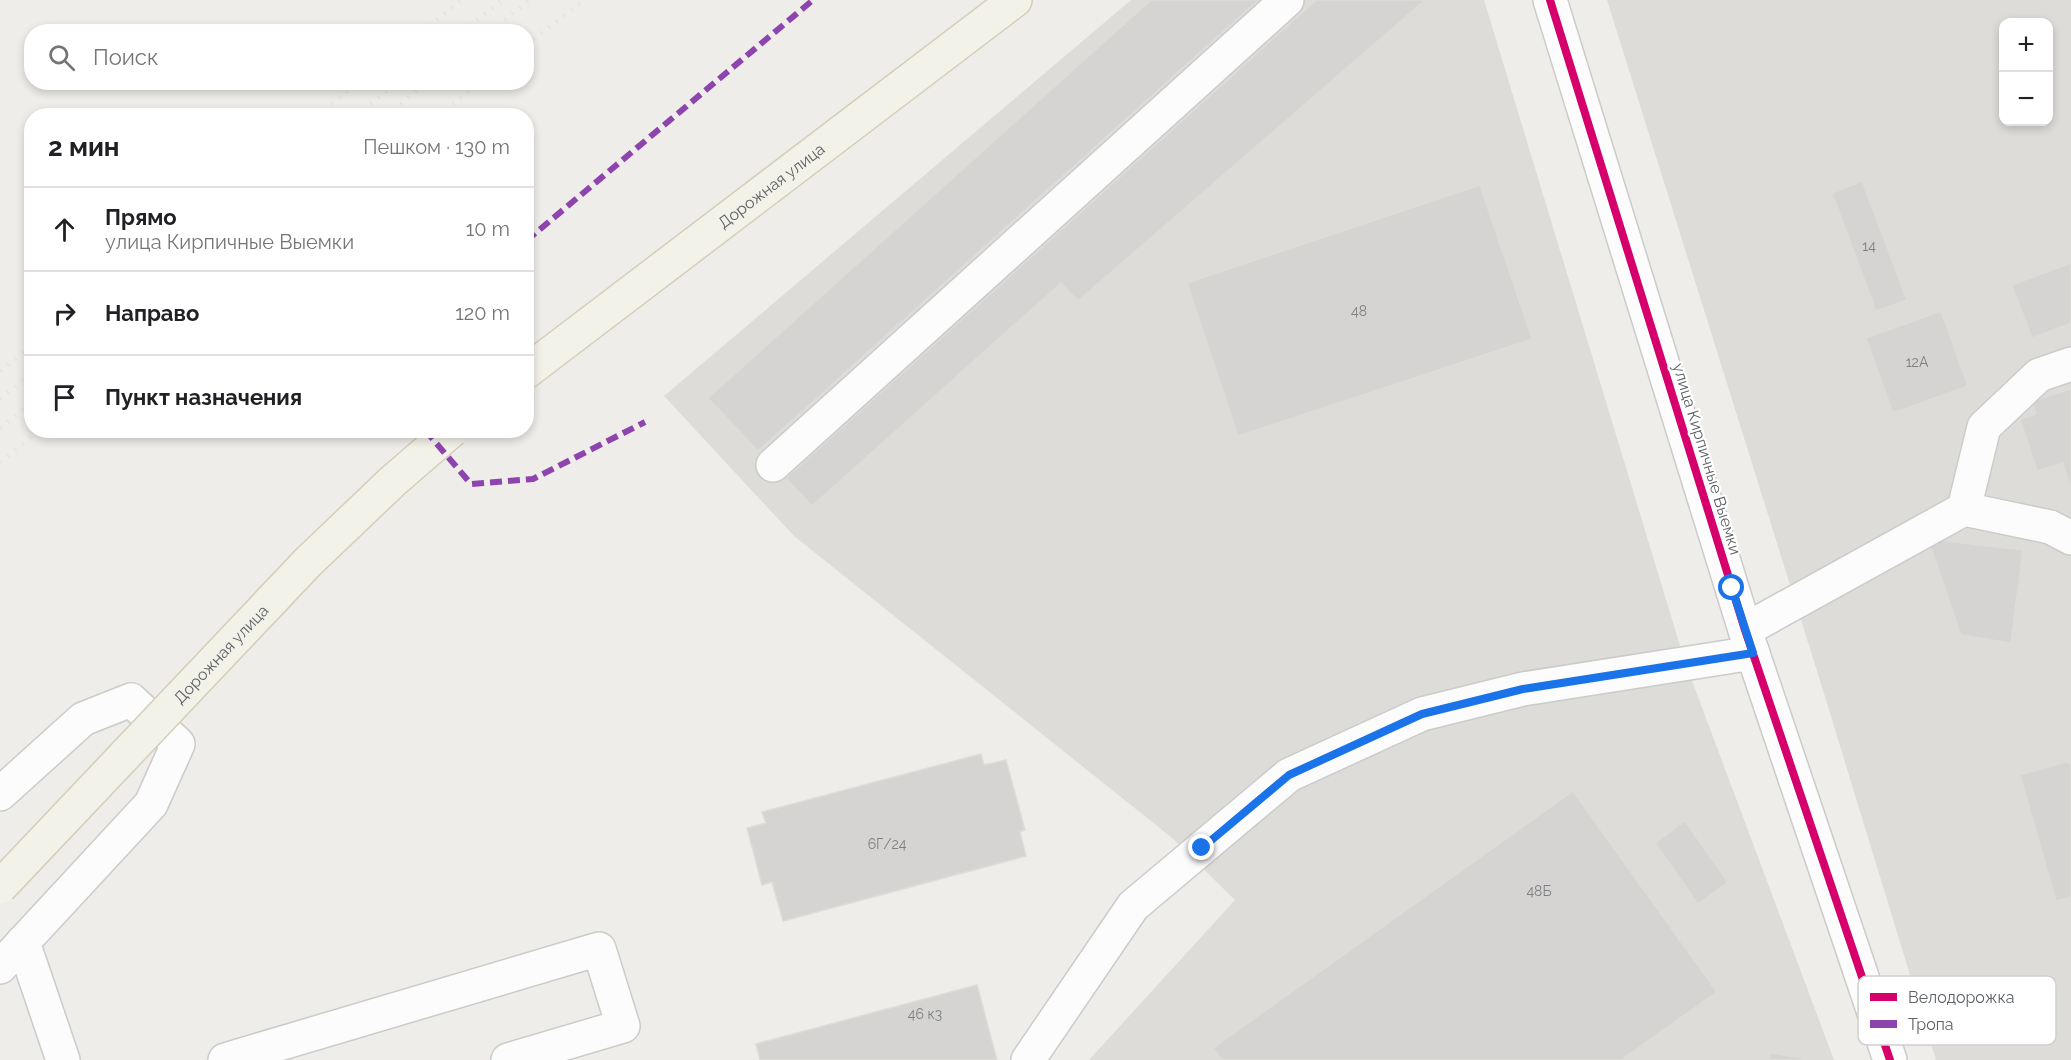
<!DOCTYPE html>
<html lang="ru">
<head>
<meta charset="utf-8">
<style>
	body { margin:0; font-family:Raleway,sans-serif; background:#f2f2f2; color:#202124 }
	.controls { position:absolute; right:18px; top:18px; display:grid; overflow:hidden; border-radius:12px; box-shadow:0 3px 9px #0003 }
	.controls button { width:54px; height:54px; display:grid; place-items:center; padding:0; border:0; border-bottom:2px solid #e0e0e0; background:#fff; color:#202124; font:30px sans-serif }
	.stop { position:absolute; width:18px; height:18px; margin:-14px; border:4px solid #1a73e8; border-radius:50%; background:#fff }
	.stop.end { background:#1a73e8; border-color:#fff; box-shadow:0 2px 6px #0008 }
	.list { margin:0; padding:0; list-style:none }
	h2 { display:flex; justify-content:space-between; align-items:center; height:78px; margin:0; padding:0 24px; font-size:26px }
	h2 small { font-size:20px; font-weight:400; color:#757577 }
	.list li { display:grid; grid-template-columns:39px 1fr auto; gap:18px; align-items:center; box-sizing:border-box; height:84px; padding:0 24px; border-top:2px solid #e0e0e0 }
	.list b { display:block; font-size:22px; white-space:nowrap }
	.list p { margin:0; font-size:20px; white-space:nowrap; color:#757577 }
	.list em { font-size:20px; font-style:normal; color:#757577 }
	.icon { flex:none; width:33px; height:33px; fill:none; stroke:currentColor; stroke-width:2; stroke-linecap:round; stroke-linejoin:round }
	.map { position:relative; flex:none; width:2071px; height:1060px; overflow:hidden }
	.search { position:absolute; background:#fff; box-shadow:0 3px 9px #0003; left:24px; top:24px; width:510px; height:66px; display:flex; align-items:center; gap:15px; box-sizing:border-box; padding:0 21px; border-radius:24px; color:#757577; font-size:22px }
	.panel { position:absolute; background:#fff; box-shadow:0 3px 9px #0003; left:24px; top:108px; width:510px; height:330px; border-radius:24px }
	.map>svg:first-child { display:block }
	.industrial { fill:#dedcd9; fill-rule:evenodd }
	.building { fill:#d5d4d2; stroke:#dddcd8; stroke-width:1.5 }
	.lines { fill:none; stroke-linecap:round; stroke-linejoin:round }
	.minor-casing { stroke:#cacbcb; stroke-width:36 }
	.major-casing { stroke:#d4ceb9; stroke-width:36 }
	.minor { stroke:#fcfcfc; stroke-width:33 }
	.major { stroke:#f3f2e9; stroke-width:33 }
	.rail { stroke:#e3e4e3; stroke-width:4.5; stroke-dasharray:1.5 8; stroke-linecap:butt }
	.major-bridge-casing { stroke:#d4ceb9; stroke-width:36; stroke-linecap:butt }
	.major-bridge { stroke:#f3f2e9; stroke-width:33 }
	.quiet { stroke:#8e44ad; stroke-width:6; stroke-dasharray:12 6; stroke-linecap:butt }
	.cycleway-casing { stroke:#fff; stroke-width:11 }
	.cycleway { stroke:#d6006c; stroke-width:8 }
	.route { stroke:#1a73e8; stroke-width:8 }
	.labels { text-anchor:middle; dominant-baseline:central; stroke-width:4.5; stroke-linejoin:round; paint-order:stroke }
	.number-label { font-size:14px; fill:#7d8082 }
	.street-label { font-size:16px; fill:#5e6266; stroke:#fff }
	.key { fill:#fff; stroke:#cfd0d1; stroke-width:1.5 }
	.key-label { font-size:16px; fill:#5e6266 }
</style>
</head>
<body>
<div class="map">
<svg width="2071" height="1060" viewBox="0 0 2071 1060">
	<rect width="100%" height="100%" fill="#eeede9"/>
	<g class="industrial">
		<path d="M1131,0H1484L1685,662L1834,1060H1089L1235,900L1171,837L794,536L664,396Z"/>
		<path d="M1607,0H2071V1060H1936L1822,687ZM2004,22H2048V122H2004Z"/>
	</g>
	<g class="building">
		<path d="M1151,0H1258L758,451L708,398Z"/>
		<path d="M1316,0H1425L1078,301L1061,283L812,506L786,478Z"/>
		<path d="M1862,181L1907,300L1876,311L1832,193Z"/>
		<path d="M1480,185L1532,339L1238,436L1187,283Z"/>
		<path d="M2071,263V323L2032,338L2012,285Z"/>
		<path d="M1941,311L1968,386L1893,413L1866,338Z"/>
		<path d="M2071,389V490L2063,463L2037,471L2020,419L2036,414L2032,401Z"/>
		<path d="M1928,539L2023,550L2011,643L1961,635Z"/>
		<path d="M981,754L984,765L1006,760L1025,830L1020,832L1026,856L783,921L772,882L762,885L747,828L766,823L762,812Z"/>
		<path d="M2066,762L2071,764V897L2056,901L2020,775Z"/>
		<path d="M1573,791L1717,992L1621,1060H1222L1213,1048Z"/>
		<path d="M1685,821L1728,882L1698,904L1655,843Z"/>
		<path d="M977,985L997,1060H760L756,1044Z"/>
		<path d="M1770,1053L1803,1058V1060H1769Z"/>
	</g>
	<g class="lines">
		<defs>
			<g id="minor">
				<path d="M1550,0L1745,630L1890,1060"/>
				<path d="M773,465L1287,0"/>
				<path d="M1964,509L1984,427L2039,375L2071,364"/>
				<path d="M1745,630L1964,509L2050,527L2071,538"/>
				<path d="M0,794L83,719L131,700L178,744L151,804L0,967"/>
				<path d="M23,942L63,1060"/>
				<path d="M225,1060L599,949L623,1026L508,1060"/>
				<path d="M1028,1060L1133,906L1289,775L1422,714L1523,689L1753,653"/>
			</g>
			<g id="major">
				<path id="s1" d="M526,372L1015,0"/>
			</g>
		</defs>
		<use href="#minor" class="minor-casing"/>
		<use href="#major" class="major-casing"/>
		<use href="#minor" class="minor"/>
		<use href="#major" class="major"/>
		<g class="rail">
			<path d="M422,32L461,0"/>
			<path d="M462,32L502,0"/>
			<path d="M490,32L529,0"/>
			<path d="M526,45L584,0"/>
			<path d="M317,116L358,82"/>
			<path d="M356,116L398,82"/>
			<path d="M386,116L427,82"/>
			<path d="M438,116L480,82"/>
			<path d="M0,371L32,345"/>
			<path d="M0,399L32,373"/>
			<path d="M0,428L32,402"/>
			<path d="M0,462L39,430"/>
		</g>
		<defs>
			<g id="major-bridge">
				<path id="s2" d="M0,887L308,562L393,481L452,430"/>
			</g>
		</defs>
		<use href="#major-bridge" class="major-bridge-casing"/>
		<use href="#major-bridge" class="major-bridge"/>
		<g class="quiet">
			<path d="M526,241L813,0"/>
			<path d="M425,430L471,484L533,479L645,422"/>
		</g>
		<defs>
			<path id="cycleway" d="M1550,0L1745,630L1890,1060"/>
		</defs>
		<use href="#cycleway" class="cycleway-casing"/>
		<use href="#cycleway" class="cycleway"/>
	</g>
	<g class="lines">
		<path class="route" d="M1202,848L1289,775L1422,714L1523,689L1753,653L1732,588"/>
	</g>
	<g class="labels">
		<g class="number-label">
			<text x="1869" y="246">14</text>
			<text x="1359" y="311">48</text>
			<text x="1917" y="362">12А</text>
			<text x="887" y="844">6Г/24</text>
			<text x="1539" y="891">48Б</text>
			<text x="925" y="1014">46 к3</text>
		</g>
		<g class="street-label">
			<text stroke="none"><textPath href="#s1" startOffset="308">Дорожная улица</textPath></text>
			<text transform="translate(1707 459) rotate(73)">улица Кирпичные Выемки</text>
			<text stroke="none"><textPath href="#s2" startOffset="321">Дорожная улица</textPath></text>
		</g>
	</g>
	<rect x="1858" y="976" width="198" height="69" rx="9" class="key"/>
	<rect x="1870" y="993" width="27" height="8" fill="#d6006c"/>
	<rect x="1870" y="1020" width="27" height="8" fill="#8e44ad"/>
	<g class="key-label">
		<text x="1908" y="1003">Велодорожка</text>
		<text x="1908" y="1030">Тропа</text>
	</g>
</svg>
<div class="controls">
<button>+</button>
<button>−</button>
</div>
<div class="stop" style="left:1732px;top:588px"></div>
<div class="stop end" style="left:1202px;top:848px"></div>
<div class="search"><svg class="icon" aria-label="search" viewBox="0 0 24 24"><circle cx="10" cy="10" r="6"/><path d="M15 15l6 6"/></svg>Поиск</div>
<section class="panel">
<h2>2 мин<small>Пешком · 130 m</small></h2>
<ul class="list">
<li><svg class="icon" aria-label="ahead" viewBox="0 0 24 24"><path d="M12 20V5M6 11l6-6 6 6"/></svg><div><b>Прямо</b><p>улица Кирпичные Выемки</p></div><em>10 m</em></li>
<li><svg class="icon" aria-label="right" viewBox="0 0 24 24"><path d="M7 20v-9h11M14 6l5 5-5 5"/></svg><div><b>Направо</b></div><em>120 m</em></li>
<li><svg class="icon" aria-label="arrive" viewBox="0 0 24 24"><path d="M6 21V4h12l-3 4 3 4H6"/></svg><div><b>Пункт назначения</b></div></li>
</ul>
</section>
</div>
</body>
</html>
